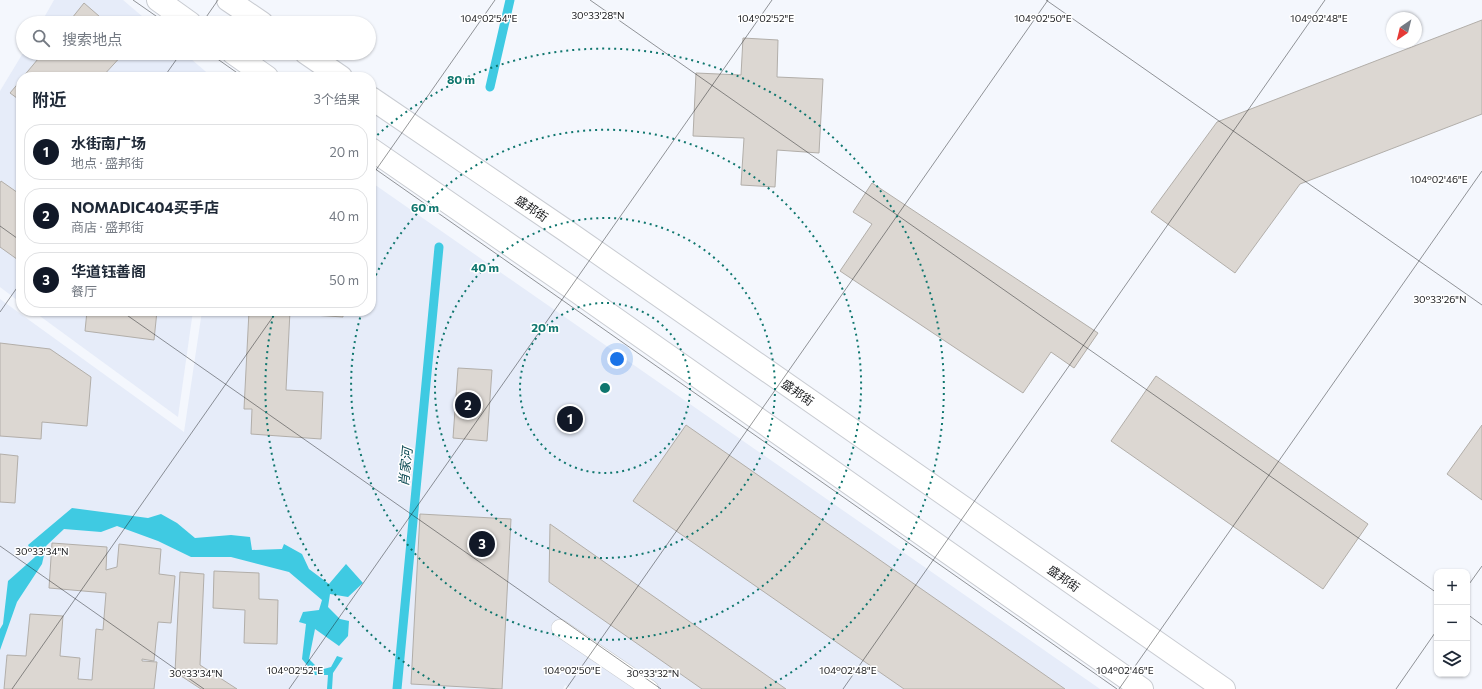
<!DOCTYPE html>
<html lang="zh">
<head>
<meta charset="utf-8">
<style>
	body { margin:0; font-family:Commissioner,"Noto Sans SC",sans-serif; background:#f6f6f7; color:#1f2937 }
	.controls { position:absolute; right:12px; bottom:12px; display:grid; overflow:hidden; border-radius:8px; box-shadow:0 1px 3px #0004 }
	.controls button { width:36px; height:36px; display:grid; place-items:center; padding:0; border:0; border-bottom:1px solid #e0e1e3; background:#fff; color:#1f2937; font:20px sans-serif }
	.compass { position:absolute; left:1386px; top:12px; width:36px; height:36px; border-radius:50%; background:#fff; box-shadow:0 1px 3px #0004; rotate:215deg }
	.you { position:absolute; left:617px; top:359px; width:14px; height:14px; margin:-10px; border:3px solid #fff; border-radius:50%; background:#1a73e8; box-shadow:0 0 0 6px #1a73e833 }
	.badge { display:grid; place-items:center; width:26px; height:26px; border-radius:50%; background:#111827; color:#fff; font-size:13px; font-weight:700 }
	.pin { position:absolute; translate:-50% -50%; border:2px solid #fff; box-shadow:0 1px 4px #0006 }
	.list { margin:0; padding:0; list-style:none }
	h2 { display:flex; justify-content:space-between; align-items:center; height:52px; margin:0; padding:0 16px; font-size:17px }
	h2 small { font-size:13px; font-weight:400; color:#747a83 }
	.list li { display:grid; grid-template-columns:26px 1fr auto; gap:12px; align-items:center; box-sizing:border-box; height:56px; margin:0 8px 8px; padding:0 8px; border:1px solid #e0e1e3; border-radius:16px }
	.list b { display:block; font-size:15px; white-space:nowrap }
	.list p { margin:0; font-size:13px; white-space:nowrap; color:#747a83 }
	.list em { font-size:13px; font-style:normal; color:#747a83 }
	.icon { flex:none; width:22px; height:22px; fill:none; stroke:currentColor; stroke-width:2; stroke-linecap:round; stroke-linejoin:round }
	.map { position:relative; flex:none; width:1482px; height:689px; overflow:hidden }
	.search { position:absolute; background:#fff; box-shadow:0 1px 3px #0004; left:16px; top:16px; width:360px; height:44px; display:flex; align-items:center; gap:10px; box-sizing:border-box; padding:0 14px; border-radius:22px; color:#747a83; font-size:15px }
	.panel { position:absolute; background:#fff; box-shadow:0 1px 3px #0004; left:16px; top:72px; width:360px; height:244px; border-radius:16px }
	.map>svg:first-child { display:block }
	.built { fill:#e6ecf9 }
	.water { fill:#3fcae2 }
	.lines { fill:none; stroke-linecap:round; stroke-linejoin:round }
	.stream { stroke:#3fcae2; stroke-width:9 }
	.building { fill:#dcd7d2; stroke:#b2aea9 }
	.service-casing { stroke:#c9ccd2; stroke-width:18 }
	.minor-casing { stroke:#c9ccd2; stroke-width:24 }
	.service { stroke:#fff; stroke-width:17 }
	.minor { stroke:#fff; stroke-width:22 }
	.ticks { fill:none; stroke:#17181b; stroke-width:1; stroke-opacity:0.45 }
	.ring { fill:none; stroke:#0f766e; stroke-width:2; stroke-dasharray:2 4 }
	.labels { text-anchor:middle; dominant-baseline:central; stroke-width:3; stroke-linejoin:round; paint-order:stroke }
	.street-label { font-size:12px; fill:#17181b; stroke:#fff }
	.water-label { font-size:13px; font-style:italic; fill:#0a4851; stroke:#fff }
	.ticks-label { font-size:10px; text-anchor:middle; fill:#17181b; stroke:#fff; stroke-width:3; stroke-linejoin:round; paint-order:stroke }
	.centre { fill:#0f766e; stroke:#fff; stroke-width:2 }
	.ring-label { font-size:12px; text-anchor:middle; font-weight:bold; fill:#0f766e; stroke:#fff; stroke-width:3; stroke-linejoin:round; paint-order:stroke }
</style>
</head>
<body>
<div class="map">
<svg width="1482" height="689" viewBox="0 0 1482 689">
	<rect width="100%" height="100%" fill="#f4f7fd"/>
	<g class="built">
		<path d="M54,0H123L150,23H41Z"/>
		<path d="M23,53H184L212,77H21V303L0,287V91Z"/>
		<path d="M371,182L513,281L1100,689H571L565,685L563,689H0V299L184,432L202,311H371Z"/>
		<path d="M33,311H193L178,417Z"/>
	</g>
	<path class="water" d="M72,508L148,518L161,514L177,523L195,538L231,535L250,537L252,550L282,549L284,544L302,554L309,569L329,584L346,564L363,583L348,597L330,594L328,607L340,619L349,621L348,636L339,646L315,629L309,659L320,670L331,667L337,656L343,658L333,673L332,689H327L328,675H315L302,659L306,624L299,622L303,612L319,610L322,600L289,572L231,557H191L158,541L117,526L101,532L64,529L46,546L42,564L17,602L0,650V629L3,624L8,581L35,557L28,545Z"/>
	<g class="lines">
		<g class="stream">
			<path d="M490,87L510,0"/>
			<path d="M397,689L439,247"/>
		</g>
	</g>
	<g class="building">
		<path d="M84,3L107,23H68Z"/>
		<path d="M1482,20V114L1300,184L1235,273L1151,212L1217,122Z"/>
		<path d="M743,38L778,40L777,77L823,79L819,153L777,150L775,187L741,185L744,138L693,136L696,73L741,75Z"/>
		<path d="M43,53H124L102,77H23Z"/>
		<path d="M21,80V101L10,93Z"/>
		<path d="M1,181L21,195V262L0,247V183Z"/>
		<path d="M872,183L1098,333L1074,368L1051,352L1023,393L840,271L872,224L853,212Z"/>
		<path d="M87,311H157L154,340L85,331Z"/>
		<path d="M249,311H290L286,390L323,392L321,439L251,434L252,409H244Z"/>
		<path d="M313,311H343V317L313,315Z"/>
		<path d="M0,343L50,349L91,377L87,426L42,422L41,439L0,436Z"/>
		<path d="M458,368L492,370L487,441L453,438Z"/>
		<path d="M1156,376L1368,524L1323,589L1111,441Z"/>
		<path d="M686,425L1065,689H904L633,501Z"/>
		<path d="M1482,425V500L1447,474Z"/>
		<path d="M0,454L18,456L15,503L0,502Z"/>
		<path d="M420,514L511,519L502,689L411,684Z"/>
		<path d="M550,524L786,689H702L549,582Z"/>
		<path d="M52,543L107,547L106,570L117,567L119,544L161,549L159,574L175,576L171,623L158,622L154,661L142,659V661L157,662L154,689H4L7,655L26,656L30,614L63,616L60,656L80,658L78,679L92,680L96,629L103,630L106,593L49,588Z"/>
		<path d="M214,571L259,573V599L278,600L277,644L244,643L245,610L213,608Z"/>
		<path d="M180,572L204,574L200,665L237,689H201L175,672Z"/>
	</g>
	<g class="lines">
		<defs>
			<path id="service" d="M560,628L650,689"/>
			<g id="minor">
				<path d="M158,0L190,23"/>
				<path d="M228,0L262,23"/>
				<path d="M233,53L267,77"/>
				<path d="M306,53L341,77"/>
				<path d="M371,98L565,230L1224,689"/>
				<path d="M371,149L569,286L1142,689"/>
			</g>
		</defs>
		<use href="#service" class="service-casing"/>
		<use href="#minor" class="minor-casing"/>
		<use href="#service" class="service"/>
		<use href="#minor" class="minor"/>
	</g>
	<path class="ticks" d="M133,0L166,23M590,0L1437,593M1046,0L1482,305M202,23L218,0M209,53L243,77M164,77L181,53M371,166L1117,689M371,177L495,0M0,226L21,241M121,311L661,689M0,312L21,282M0,546L204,689M1467,587L1482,566M1467,614L1482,625M12,689L277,311M289,689L772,0M566,689L1048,0M843,689L1325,0M1119,689L1482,171M1396,689L1437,630"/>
	<g class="ring">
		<circle cx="605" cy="388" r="85"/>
		<circle cx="605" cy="388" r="170"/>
		<path d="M371 286A255 255 0 1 1 362 311"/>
		<path d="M445 688A340 340 0 0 1 274 312M373 139A340 340 0 1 1 765 688"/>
	</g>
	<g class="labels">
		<g class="street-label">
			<text transform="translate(532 208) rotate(34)">盛邦街</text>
			<text transform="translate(798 392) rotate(35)">盛邦街</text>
			<text transform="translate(1064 578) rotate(35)">盛邦街</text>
		</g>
		<g class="water-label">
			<text transform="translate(405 467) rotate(-84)">肖家河</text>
		</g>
	</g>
	<g class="ticks-label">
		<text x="598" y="19">30°33'28"N</text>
		<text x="489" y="22">104°02'54"E</text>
		<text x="766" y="22">104°02'52"E</text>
		<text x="1043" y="22">104°02'50"E</text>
		<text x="1319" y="22">104°02'48"E</text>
		<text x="1439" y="183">104°02'46"E</text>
		<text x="1440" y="303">30°33'26"N</text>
		<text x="42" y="555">30°33'34"N</text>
		<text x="295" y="674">104°02'52"E</text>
		<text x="572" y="674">104°02'50"E</text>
		<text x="848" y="674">104°02'48"E</text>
		<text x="1125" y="674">104°02'46"E</text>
		<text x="196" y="677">30°33'34"N</text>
		<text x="653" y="677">30°33'32"N</text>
	</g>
	<circle cx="605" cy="388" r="6" class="centre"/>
	<g class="ring-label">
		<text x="461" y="84">80 m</text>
		<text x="425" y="212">60 m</text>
		<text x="485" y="272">40 m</text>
		<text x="545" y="332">20 m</text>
	</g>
</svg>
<div class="controls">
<button>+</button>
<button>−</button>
<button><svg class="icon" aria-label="layers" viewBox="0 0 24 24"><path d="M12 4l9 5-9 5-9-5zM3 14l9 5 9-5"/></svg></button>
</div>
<svg class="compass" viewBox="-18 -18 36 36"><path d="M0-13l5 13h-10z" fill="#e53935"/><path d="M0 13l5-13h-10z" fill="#747a83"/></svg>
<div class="you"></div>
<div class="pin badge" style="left:570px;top:419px">1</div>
<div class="pin badge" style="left:468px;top:405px">2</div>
<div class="pin badge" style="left:482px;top:544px">3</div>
<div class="search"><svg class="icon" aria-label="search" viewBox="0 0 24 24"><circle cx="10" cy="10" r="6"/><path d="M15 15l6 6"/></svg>搜索地点</div>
<section class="panel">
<h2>附近<small>3个结果</small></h2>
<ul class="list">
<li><span class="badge">1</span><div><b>水街南广场</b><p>地点 · 盛邦街</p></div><em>20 m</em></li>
<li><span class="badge">2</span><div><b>NOMADIC404买手店</b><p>商店 · 盛邦街</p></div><em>40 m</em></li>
<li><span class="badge">3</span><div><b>华道钰善阁</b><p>餐厅</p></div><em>50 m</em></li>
</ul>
</section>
</div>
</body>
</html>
